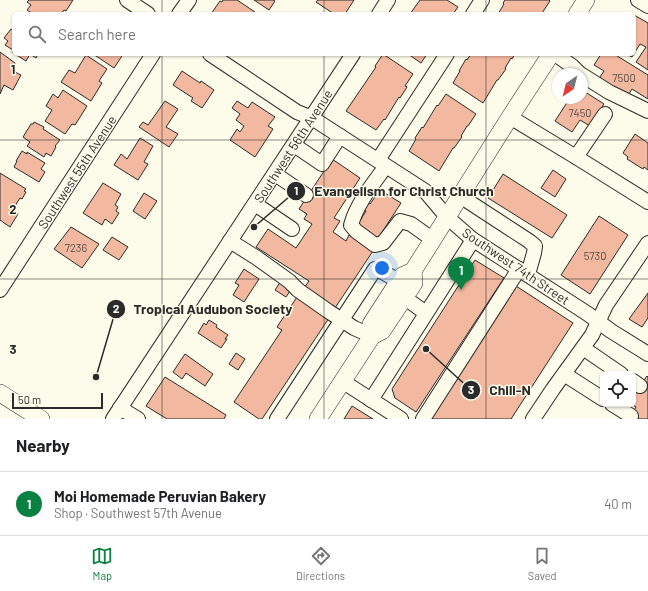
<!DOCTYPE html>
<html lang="en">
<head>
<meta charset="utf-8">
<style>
	body { margin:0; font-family:Barlow,sans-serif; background:#f6f6f6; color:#202124 }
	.controls { position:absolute; right:12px; bottom:12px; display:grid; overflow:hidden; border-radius:6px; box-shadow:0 1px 3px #0004 }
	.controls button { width:36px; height:36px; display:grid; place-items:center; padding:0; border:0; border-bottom:1px solid #e0e0e0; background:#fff; color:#202124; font:20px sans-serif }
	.compass { position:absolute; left:552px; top:68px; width:36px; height:36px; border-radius:50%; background:#fff; box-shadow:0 1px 3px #0004; rotate:215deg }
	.scale { position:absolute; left:12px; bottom:10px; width:91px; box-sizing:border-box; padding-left:4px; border:2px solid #2b2b2b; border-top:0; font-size:11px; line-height:14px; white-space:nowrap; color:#2b2b2b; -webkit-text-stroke:3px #fdfbea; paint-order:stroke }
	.you { position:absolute; left:382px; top:268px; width:14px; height:14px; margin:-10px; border:3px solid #fff; border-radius:50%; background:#1a73e8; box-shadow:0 0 0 6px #1a73e833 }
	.badge { display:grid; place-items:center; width:26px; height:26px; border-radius:50%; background:#0b8043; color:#fff; font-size:13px; font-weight:700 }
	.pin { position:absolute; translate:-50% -33px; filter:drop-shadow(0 1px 2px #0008) }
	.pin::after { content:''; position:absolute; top:21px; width:14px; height:12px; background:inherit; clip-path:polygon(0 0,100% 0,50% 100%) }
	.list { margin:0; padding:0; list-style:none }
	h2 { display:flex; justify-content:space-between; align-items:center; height:52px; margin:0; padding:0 16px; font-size:17px }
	h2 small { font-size:13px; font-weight:400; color:#757577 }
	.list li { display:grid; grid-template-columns:26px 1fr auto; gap:12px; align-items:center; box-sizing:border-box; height:64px; padding:0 16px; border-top:1px solid #e0e0e0 }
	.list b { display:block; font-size:15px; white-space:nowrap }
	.list p { margin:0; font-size:13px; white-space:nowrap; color:#757577 }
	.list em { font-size:13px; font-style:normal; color:#757577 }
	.icon { flex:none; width:22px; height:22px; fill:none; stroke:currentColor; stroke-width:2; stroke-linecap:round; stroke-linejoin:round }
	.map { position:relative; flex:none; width:648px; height:419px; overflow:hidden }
	.search { position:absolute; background:#fff; box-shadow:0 1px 3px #0004; left:12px; right:12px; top:12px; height:44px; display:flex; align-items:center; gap:10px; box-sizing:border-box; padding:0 14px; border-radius:6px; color:#757577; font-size:15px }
	.sheet { height:116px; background:#fff }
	nav { display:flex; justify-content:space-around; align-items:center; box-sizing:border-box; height:56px; border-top:1px solid #e0e0e0; background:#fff; font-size:11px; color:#757577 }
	nav a { display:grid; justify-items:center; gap:2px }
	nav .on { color:#0b8043 }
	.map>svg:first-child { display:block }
	.building { fill:#f2b8a0; stroke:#2b2b2b }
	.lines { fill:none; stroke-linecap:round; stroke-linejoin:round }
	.minor-casing { stroke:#2b2b2b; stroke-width:16 }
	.major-casing { stroke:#2b2b2b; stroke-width:18 }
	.minor { stroke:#fdfbea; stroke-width:14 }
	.major { stroke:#fdfbea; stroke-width:17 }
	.grid { fill:none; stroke:#2b2b2b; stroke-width:1; stroke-opacity:0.55 }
	.labels { text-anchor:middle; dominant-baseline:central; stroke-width:3; stroke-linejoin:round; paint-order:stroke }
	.number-label { font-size:11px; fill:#5d4e48 }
	.street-label { font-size:13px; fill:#2b2b2b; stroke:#fdfbea }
	.grid-label { font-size:13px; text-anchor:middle; font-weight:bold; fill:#2b2b2b; stroke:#fdfbea; stroke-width:3; stroke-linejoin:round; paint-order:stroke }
	.leader { fill:none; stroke:#2b2b2b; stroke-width:1.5 }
	.callout-dot { fill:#2b2b2b; stroke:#fdfbea; stroke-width:1.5 }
	.mark-label { font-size:12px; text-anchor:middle; font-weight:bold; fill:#fff }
	.callout-label { font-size:14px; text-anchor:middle; font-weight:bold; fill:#2b2b2b; stroke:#fdfbea; stroke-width:3; stroke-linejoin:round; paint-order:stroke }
</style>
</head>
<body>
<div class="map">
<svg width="648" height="419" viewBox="0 0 648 419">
	<rect width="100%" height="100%" fill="#fdfbea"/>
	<g class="building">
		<path d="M29,0H73L66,11L64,10L61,14H45L43,13V14H33L27,10L31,5L27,2Z"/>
		<path d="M223,0H237L255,12L254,14H238L235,12L234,14H211L220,1L222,2Z"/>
		<path d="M254,0H273L275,1L269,10Z"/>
		<path d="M318,0H354L345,14H334L316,2Z"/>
		<path d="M420,0H447L458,7L453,14H410Z"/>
		<path d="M505,0H549L550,1L542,13L541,12L540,14H498L504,4L503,3Z"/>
		<path d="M634,15L648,23V70L636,62L646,47L640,44L632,57L626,54H634Z"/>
		<path d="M11,29L14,31V53L12,52L13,50L5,45L8,41L4,38Z"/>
		<path d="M0,52L15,63L13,71L21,75L13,90L4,85L0,94Z"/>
		<path d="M15,54H38L36,58L30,54L26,61Z"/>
		<path d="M93,54H121V55L122,56L114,68Z"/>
		<path d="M383,54L413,74L405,86L407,87L400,98L399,97L385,120L384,119L376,130L346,111L376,67L375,66Z"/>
		<path d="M408,54H427L421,63Z"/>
		<path d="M471,54H515L512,59L511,58L505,68L506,69L498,80H497L483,103L453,83L460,71H459L466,59L467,60Z"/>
		<path d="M601,54H614L648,75V99L632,89L627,97L598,80L604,71L594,65Z"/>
		<path d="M86,55L107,69L99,81L102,83L91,101L61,82L69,70L75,73Z"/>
		<path d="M182,71L200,83L201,81L214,90L202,108L191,101L193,98L173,85Z"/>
		<path d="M63,90L87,106L75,125L72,124L65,134L45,121L52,110L46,106L53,94L58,98Z"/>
		<path d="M582,90L604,104L590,126L580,120L572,132L555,121L570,98H582Z"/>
		<path d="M446,94L476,114L468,126H467L461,136L462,137L454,148H453L439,171L409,151L416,139L415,138L422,127L423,128L437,105L438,106Z"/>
		<path d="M165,101L178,109L166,127L178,134L169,147L139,127L143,122L148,125Z"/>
		<path d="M237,101L248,108L252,102L275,117L268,126L273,129L255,157L230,140L237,129L240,132L244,126L236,120L240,114L232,108Z"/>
		<path d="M34,122L44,127L43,129L60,140L55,146L56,147L51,156L46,153L44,157L27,146L30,142L23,137L31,124H33Z"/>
		<path d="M635,134L648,143V170L644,167L643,169L627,159L628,157L623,153Z"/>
		<path d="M140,138L153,146L144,162L148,164L138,180L114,165L121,154L127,159Z"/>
		<path d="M22,151L27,154V152L45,163L41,169L45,172L39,182L14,167L17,161H16Z"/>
		<path d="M332,159L360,178L334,218L340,221L333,232L346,241L349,235L373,251L333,311L302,291L309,281L256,247L268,229L296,248L312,224L304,219L307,214L299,209Z"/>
		<path d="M553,170L566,179L555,197L541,188Z"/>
		<path d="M0,173L26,189L24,191L26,192L22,199L20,198L15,206L16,207L14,211L18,214L10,227L0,220Z"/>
		<path d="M503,174L567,215L552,238L488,198Z"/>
		<path d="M103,183L121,194L115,205L118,207L116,211L119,213L112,224L105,219L102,225L83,213Z"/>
		<path d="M380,190L401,203L377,240L356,227L366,211L361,207L365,201L370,204Z"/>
		<path d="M144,193L157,201L145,219L133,211Z"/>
		<path d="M599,216L628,235L590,294L561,275Z"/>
		<path d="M71,227L99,244L82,268L54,249Z"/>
		<path d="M112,237L128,247L119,260L103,250Z"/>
		<path d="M475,260L504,278L416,412L395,398L392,389Z"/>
		<path d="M244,269L259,279L244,302L233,295L239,285L235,283Z"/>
		<path d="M281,281L292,288L286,297L275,290Z"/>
		<path d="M516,286L573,323L511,419H430Z"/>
		<path d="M648,293V318L642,327L629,319Z"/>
		<path d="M297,297L329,318L262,419H259L234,402L282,330L277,327Z"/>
		<path d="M209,320L217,325L216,327L228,335L225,339H227L221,348L198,333L204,323L206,325Z"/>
		<path d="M236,353L245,359L238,370L229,364Z"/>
		<path d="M185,354L213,374L205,386L186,373L182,379L173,372Z"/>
		<path d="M647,376L648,377V419H629L636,407L631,404H633V393L635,394Z"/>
		<path d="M165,377L226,415L224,419H167L146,406Z"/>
		<path d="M352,406L373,419H344Z"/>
	</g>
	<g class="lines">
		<defs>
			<g id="minor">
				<path d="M127,0L148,14"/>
				<path d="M638,0L648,6"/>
				<path d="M179,14L189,0"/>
				<path d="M379,14L388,0"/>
				<path d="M473,14L482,0"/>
				<path d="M210,54L297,112L312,118L425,191L447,217L472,239L588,314L611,331L648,354"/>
				<path d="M555,54L572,66L580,74"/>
				<path d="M582,75L609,92L648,111"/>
				<path d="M510,117L576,157L648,202"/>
				<path d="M294,145L322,164L340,136"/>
				<path d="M576,157L605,114"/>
				<path d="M378,160L447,54"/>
				<path d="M386,166C373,184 357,203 351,225L356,231L375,245L383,243L400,221L411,224L432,239"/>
				<path d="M275,174L306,195"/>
				<path d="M460,196L529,241L535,246L534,253L528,274"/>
				<path d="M255,204L292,229"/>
				<path d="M230,241L257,258L289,281L298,290L328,311L354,328L372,336"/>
				<path d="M0,290L153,54"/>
				<path d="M405,298L426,313"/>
				<path d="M583,348L621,374"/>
				<path d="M564,374L603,399"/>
				<path d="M342,381L401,419"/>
				<path d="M633,381L640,386"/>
				<path d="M371,400L473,240"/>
				<path d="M612,404L631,416"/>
				<path d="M120,408L138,419"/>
				<path d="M113,419L353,54"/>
				<path d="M277,419L375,269H377L399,281"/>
				<path d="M423,419L519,269"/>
				<path d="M533,419L553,389L592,335L606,305L648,243"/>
			</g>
			<g id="major">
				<path d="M577,14L586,0"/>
				<path d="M372,336L371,324L402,276L413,271L510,117L551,54"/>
				<path d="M0,393L41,419"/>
				<path d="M318,419L372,336L382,331L414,283L413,271"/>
			</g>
		</defs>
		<use href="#minor" class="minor-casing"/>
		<use href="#major" class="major-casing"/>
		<use href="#minor" class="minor"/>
		<use href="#major" class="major"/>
	</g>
	<path class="grid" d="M162,0V14M324,0V14M486,0V14M162,54V419M324,54V419M486,54V419M0,140H648M0,279H648"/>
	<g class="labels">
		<g class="number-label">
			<text x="624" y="77">7500</text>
			<text x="580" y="112">7450</text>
			<text x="76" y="247">7236</text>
			<text x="595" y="255">5730</text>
		</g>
		<g class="street-label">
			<text transform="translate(293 146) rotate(-57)">Southwest 56th Avenue</text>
			<text transform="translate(77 172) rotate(-57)">Southwest 55th Avenue</text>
			<text transform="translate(516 266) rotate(34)">Southwest 74th Street</text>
		</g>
	</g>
	<g class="grid-label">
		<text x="13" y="74">1</text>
		<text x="13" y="214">2</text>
		<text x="13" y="354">3</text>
	</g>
	<path class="leader" d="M254 227L296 191M96 377L116 309M426 349L471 390"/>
	<g class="callout-dot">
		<circle cx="254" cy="227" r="4"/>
		<circle cx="96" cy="377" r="4"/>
		<circle cx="426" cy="349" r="4"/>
		<circle cx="296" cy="191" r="10"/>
		<circle cx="116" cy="309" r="10"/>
		<circle cx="471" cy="390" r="10"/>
	</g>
	<g class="mark-label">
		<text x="296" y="195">1</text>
		<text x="116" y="313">2</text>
		<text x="471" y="394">3</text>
	</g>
	<g class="callout-label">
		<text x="404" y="196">Evangelism for Christ Church</text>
		<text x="213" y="314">Tropical Audubon Society</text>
		<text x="510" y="395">Chill-N</text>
	</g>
</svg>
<div class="controls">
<button><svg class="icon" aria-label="locate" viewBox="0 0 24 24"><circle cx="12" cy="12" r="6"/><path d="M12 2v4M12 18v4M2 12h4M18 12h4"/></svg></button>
</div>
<svg class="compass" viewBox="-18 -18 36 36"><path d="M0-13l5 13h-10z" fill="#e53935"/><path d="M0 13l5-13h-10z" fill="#757577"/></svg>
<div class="scale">50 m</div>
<div class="you"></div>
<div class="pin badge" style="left:461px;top:290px">1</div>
<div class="search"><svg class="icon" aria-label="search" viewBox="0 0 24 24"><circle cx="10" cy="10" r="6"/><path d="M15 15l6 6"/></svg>Search here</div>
</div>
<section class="sheet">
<h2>Nearby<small></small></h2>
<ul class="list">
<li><span class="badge">1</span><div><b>Moi Homemade Peruvian Bakery</b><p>Shop · Southwest 57th Avenue</p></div><em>40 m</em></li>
</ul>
</section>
<nav>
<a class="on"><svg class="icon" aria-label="map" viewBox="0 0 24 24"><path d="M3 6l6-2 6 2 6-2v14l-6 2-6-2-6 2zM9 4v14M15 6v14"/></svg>Map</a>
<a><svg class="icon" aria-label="directions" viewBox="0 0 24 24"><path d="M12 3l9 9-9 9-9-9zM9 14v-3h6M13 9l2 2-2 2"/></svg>Directions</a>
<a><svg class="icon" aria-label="saved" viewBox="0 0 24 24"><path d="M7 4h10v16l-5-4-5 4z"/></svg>Saved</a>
</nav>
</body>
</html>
